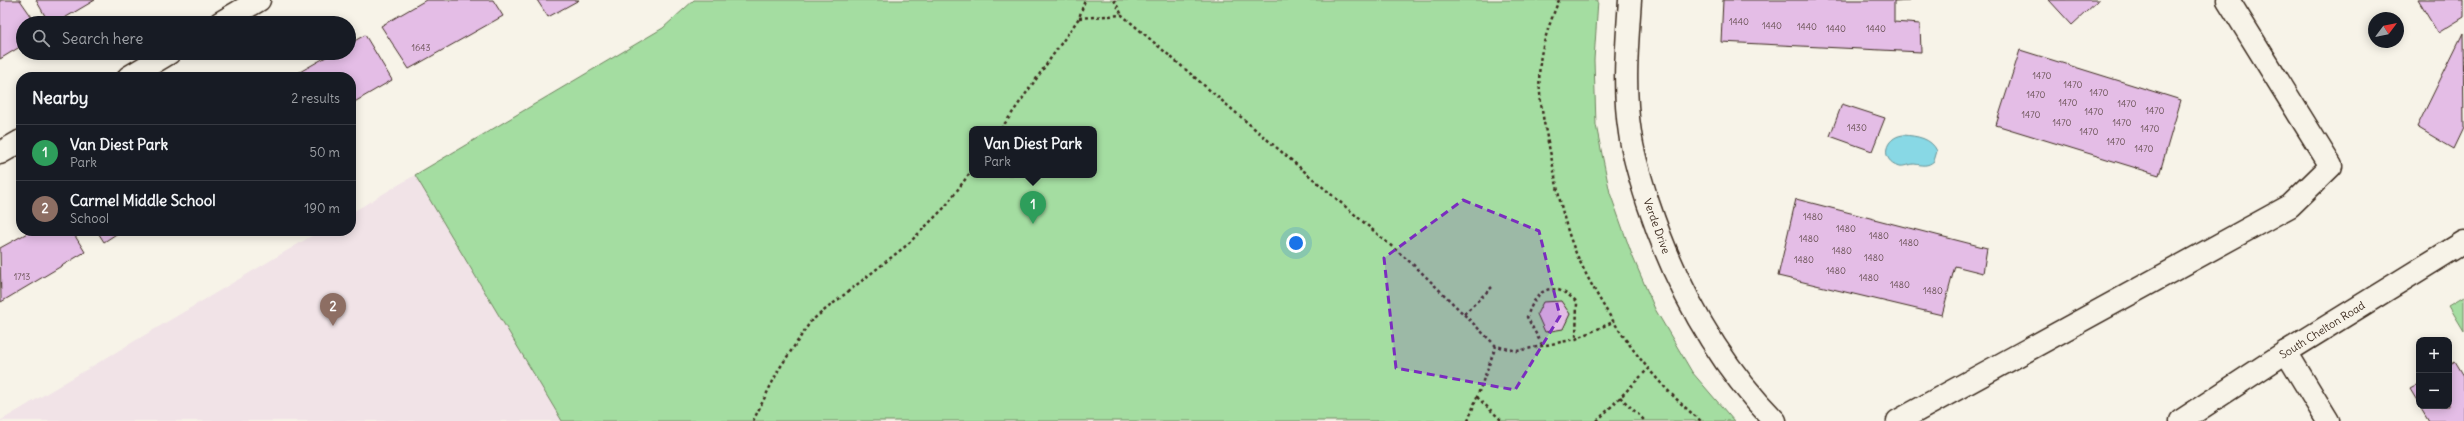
<!DOCTYPE html>
<html lang="en">
<head>
<meta charset="utf-8">
<style>
	body { margin:0; font-family:Delius,sans-serif; background:#242831; color:#f1f3f6 }
	.controls { position:absolute; right:12px; bottom:12px; display:grid; overflow:hidden; border-radius:8px; box-shadow:0 2px 10px #0003 }
	.controls button { width:36px; height:36px; display:grid; place-items:center; padding:0; border:0; border-bottom:1px solid #363941; background:#171b24; color:#f1f3f6; font:20px sans-serif }
	.compass { position:absolute; left:2368px; top:12px; width:36px; height:36px; border-radius:50%; background:#171b24; box-shadow:0 2px 10px #0003; rotate:58deg }
	.you { position:absolute; left:1296px; top:243px; width:14px; height:14px; margin:-10px; border:3px solid #fff; border-radius:50%; background:#1a73e8; box-shadow:0 0 0 6px #1a73e833 }
	.badge { display:grid; place-items:center; width:26px; height:26px; border-radius:50%; background:#8c9099; color:#fff; font-size:13px; font-weight:700 }
	.pin { position:absolute; translate:-50% -33px; filter:drop-shadow(0 1px 2px #0008) }
	.pin::after { content:''; position:absolute; top:21px; width:14px; height:12px; background:inherit; clip-path:polygon(0 0,100% 0,50% 100%) }
	.popup { position:absolute; left:969px; top:126px; width:128px; height:52px; box-sizing:border-box; display:grid; place-content:center; border-radius:8px; background:#171b24; filter:drop-shadow(0 1px 3px #0005); font-size:13px; white-space:nowrap; color:#9ea1a6 }
	.popup b { font-size:15px; color:#f1f3f6 }
	.popup::after { content:''; position:absolute; left:50%; top:100%; margin-left:-8px; border:8px solid transparent; border-top-color:#171b24 }
	.list { margin:0; padding:0; list-style:none }
	h2 { display:flex; justify-content:space-between; align-items:center; height:52px; margin:0; padding:0 16px; font-size:17px }
	h2 small { font-size:13px; font-weight:400; color:#9ea1a6 }
	.list li { display:grid; grid-template-columns:26px 1fr auto; gap:12px; align-items:center; box-sizing:border-box; height:56px; padding:0 16px; border-top:1px solid #363941 }
	.list b { display:block; font-size:15px; white-space:nowrap }
	.list p { margin:0; font-size:13px; white-space:nowrap; color:#9ea1a6 }
	.list em { font-size:13px; font-style:normal; color:#9ea1a6 }
	.icon { flex:none; width:22px; height:22px; fill:none; stroke:currentColor; stroke-width:2; stroke-linecap:round; stroke-linejoin:round }
	.map { position:relative; flex:none; width:2464px; height:421px; overflow:hidden }
	.search { position:absolute; background:#171b24; box-shadow:0 2px 10px #0003; left:16px; top:16px; width:340px; height:44px; display:flex; align-items:center; gap:10px; box-sizing:border-box; padding:0 14px; border-radius:22px; color:#9ea1a6; font-size:15px }
	.panel { position:absolute; background:#171b24; box-shadow:0 2px 10px #0003; left:16px; top:72px; width:340px; height:164px; border-radius:16px }
	.map>svg:first-child { display:block }
	.built { fill:#f1e3e7 }
	.green { fill:#a4dda1; stroke:#708460; fill-rule:evenodd }
	.water { fill:#88d8e5; stroke:#699295 }
	.building { fill:#e4bde6; stroke:#3b2a1e }
	.lines { fill:none; stroke-linecap:round; stroke-linejoin:round }
	.minor-casing { stroke:#3b2a1e; stroke-width:25 }
	.secondary-casing { stroke:#3b2a1e; stroke-width:25 }
	.path { stroke:#3b2a1e; stroke-width:2.5; stroke-dasharray:3 3; stroke-linecap:butt }
	.minor { stroke:#f7f3e8; stroke-width:22 }
	.secondary { stroke:#f7f3e8; stroke-width:22 }
	.marked { fill:#7b2cbf; fill-opacity:0.2; stroke:#7b2cbf; stroke-width:3; stroke-dasharray:8 5; stroke-linejoin:round }
	.labels { text-anchor:middle; dominant-baseline:central; stroke-width:3; stroke-linejoin:round; paint-order:stroke }
	.number-label { font-size:9px; fill:#654f50 }
	.street-label { font-size:11px; fill:#3b2a1e; stroke:#f7f3e8 }
</style>
</head>
<body>
<div class="map">
<svg width="2464" height="421" viewBox="0 0 2464 421">
	<rect width="100%" height="100%" fill="#f7f3e8"/>
	<filter id="ink" filterUnits="userSpaceOnUse"><feTurbulence type="fractalNoise" baseFrequency=".025" numOctaves="2"/><feDisplacementMap in="SourceGraphic" scale="8" xChannelSelector="R" yChannelSelector="G"/><feConvolveMatrix kernelMatrix="1 2 1 2 8 2 1 2 1" color-interpolation-filters="sRGB"/></filter>
	<g filter="url(#ink)">
		<path class="built" d="M415,175L562,421H0L320,231H351V213Z"/>
		<g class="green">
			<path d="M694,0H1598L1594,60L1596,125L1610,193L1632,255L1655,309L1692,372L1734,421H562L415,175L663,28ZM972,129H1094V175H972Z"/>
			<path d="M2464,297V331L2449,306Z"/>
		</g>
		<path class="water" d="M1903,135C1917,136 1931,138 1937,151L1934,161C1927,167 1923,165 1914,164C1909,164 1904,167 1899,166C1879,160 1885,137 1903,135Z"/>
		<g class="building">
			<path d="M0,0H20L36,23H23V45L0,59Z"/>
			<path d="M36,0H95L56,23H49Z"/>
			<path d="M426,0H493L503,16L409,69L381,26Z"/>
			<path d="M537,0H579L548,17Z"/>
			<path d="M1723,0H1909L1894,1V22L1920,24L1921,52L1721,42Z"/>
			<path d="M2049,0H2099L2072,25Z"/>
			<path d="M2418,0H2464V17L2438,33Z"/>
			<path d="M2463,33L2464,128L2454,149L2417,127Z"/>
			<path d="M365,35L392,80L351,104V77H291L333,53H349V44Z"/>
			<path d="M2020,50L2181,100L2159,175L1996,125Z"/>
			<path d="M1842,104L1885,118L1872,151L1830,136Z"/>
			<path d="M1796,199L1987,248L1983,273L1955,266L1942,315L1778,276Z"/>
			<path d="M31,231H72L85,252L1,302L0,248Z"/>
			<path d="M97,231H121L104,242Z"/>
			<path d="M1561,301L1570,314L1563,329L1545,332L1537,314L1543,302Z"/>
			<path d="M2455,361L2464,376V421H2429L2420,406H2449V365Z"/>
			<path d="M2419,384V404L2410,389Z"/>
		</g>
		<g class="lines">
			<defs>
				<g id="minor">
					<path d="M1630,0C1627,44 1623,89 1630,133C1633,156 1641,181 1648,203C1675,284 1715,360 1775,421"/>
					<path d="M220,23L259,0"/>
					<path d="M129,77L169,53"/>
					<path d="M0,153L21,141"/>
					<path d="M2286,352L2328,421"/>
					<path d="M1898,421L2290,206L2331,166L2228,0"/>
				</g>
				<path id="secondary" d="M2181,421L2286,352L2464,242"/>
			</defs>
			<use href="#minor" class="minor-casing"/>
			<use href="#secondary" class="secondary-casing"/>
			<g class="path">
				<path d="M1114,0L1122,15"/>
				<path d="M1559,0C1552,17 1545,36 1541,55C1536,85 1543,120 1550,151C1557,185 1562,220 1576,253C1604,315 1648,378 1701,421"/>
				<path d="M1079,18L1122,15L1417,268L1496,346L1517,351L1576,339L1613,322"/>
				<path d="M1001,129L1079,18L1085,0"/>
				<path d="M1464,314L1492,287"/>
				<path d="M1542,345L1527,317C1537,287 1553,280 1577,302L1576,339"/>
				<path d="M1477,397L1502,421"/>
				<path d="M1620,397L1645,421"/>
				<path d="M753,421L779,369L811,321L907,245L945,207L972,170"/>
				<path d="M1468,421L1496,346"/>
				<path d="M1597,421L1649,368"/>
			</g>
			<use href="#minor" class="minor"/>
			<use href="#secondary" class="secondary"/>
		</g>
	</g>
	<path class="marked" d="M1463,200L1539,231L1560,316L1515,390L1396,368L1384,258Z"/>
	<g class="labels">
		<g class="number-label">
			<text x="1739" y="21">1440</text>
			<text x="1772" y="25">1440</text>
			<text x="1807" y="26">1440</text>
			<text x="1836" y="28">1440</text>
			<text x="1876" y="28">1440</text>
			<text x="421" y="47">1643</text>
			<text x="2042" y="75">1470</text>
			<text x="2073" y="84">1470</text>
			<text x="2099" y="92">1470</text>
			<text x="2036" y="94">1470</text>
			<text x="2068" y="102">1470</text>
			<text x="2127" y="103">1470</text>
			<text x="2155" y="110">1470</text>
			<text x="2094" y="111">1470</text>
			<text x="2031" y="114">1470</text>
			<text x="2062" y="122">1470</text>
			<text x="2122" y="122">1470</text>
			<text x="1857" y="127">1430</text>
			<text x="2150" y="128">1470</text>
			<text x="2089" y="131">1470</text>
			<text x="2116" y="141">1470</text>
			<text x="2144" y="148">1470</text>
			<text x="1813" y="216">1480</text>
			<text x="1846" y="228">1480</text>
			<text x="1879" y="235">1480</text>
			<text x="1809" y="238">1480</text>
			<text x="1909" y="242">1480</text>
			<text x="1842" y="250">1480</text>
			<text x="1874" y="257">1480</text>
			<text x="1804" y="259">1480</text>
			<text x="1836" y="270">1480</text>
			<text x="22" y="276">1713</text>
			<text x="1869" y="277">1480</text>
			<text x="1900" y="284">1480</text>
			<text x="1933" y="290">1480</text>
		</g>
		<g class="street-label">
			<text transform="translate(1657 226) rotate(70)">Verde Drive</text>
			<text transform="translate(2322 330) rotate(-32)">South Chelton Road</text>
		</g>
	</g>
</svg>
<div class="controls">
<button>+</button>
<button>−</button>
</div>
<svg class="compass" viewBox="-18 -18 36 36"><path d="M0-13l5 13h-10z" fill="#e53935"/><path d="M0 13l5-13h-10z" fill="#9ea1a6"/></svg>
<div class="you"></div>
<div class="pin badge" style="left:1033px;top:224px;background:#2e9e5b">1</div>
<div class="popup"><b>Van Diest Park</b>Park</div>
<div class="pin badge" style="left:333px;top:326px;background:#8d6e63">2</div>
<div class="search"><svg class="icon" aria-label="search" viewBox="0 0 24 24"><circle cx="10" cy="10" r="6"/><path d="M15 15l6 6"/></svg>Search here</div>
<section class="panel">
<h2>Nearby<small>2 results</small></h2>
<ul class="list">
<li><span class="badge" style="background:#2e9e5b">1</span><div><b>Van Diest Park</b><p>Park</p></div><em>50 m</em></li>
<li><span class="badge" style="background:#8d6e63">2</span><div><b>Carmel Middle School</b><p>School</p></div><em>190 m</em></li>
</ul>
</section>
</div>
</body>
</html>
